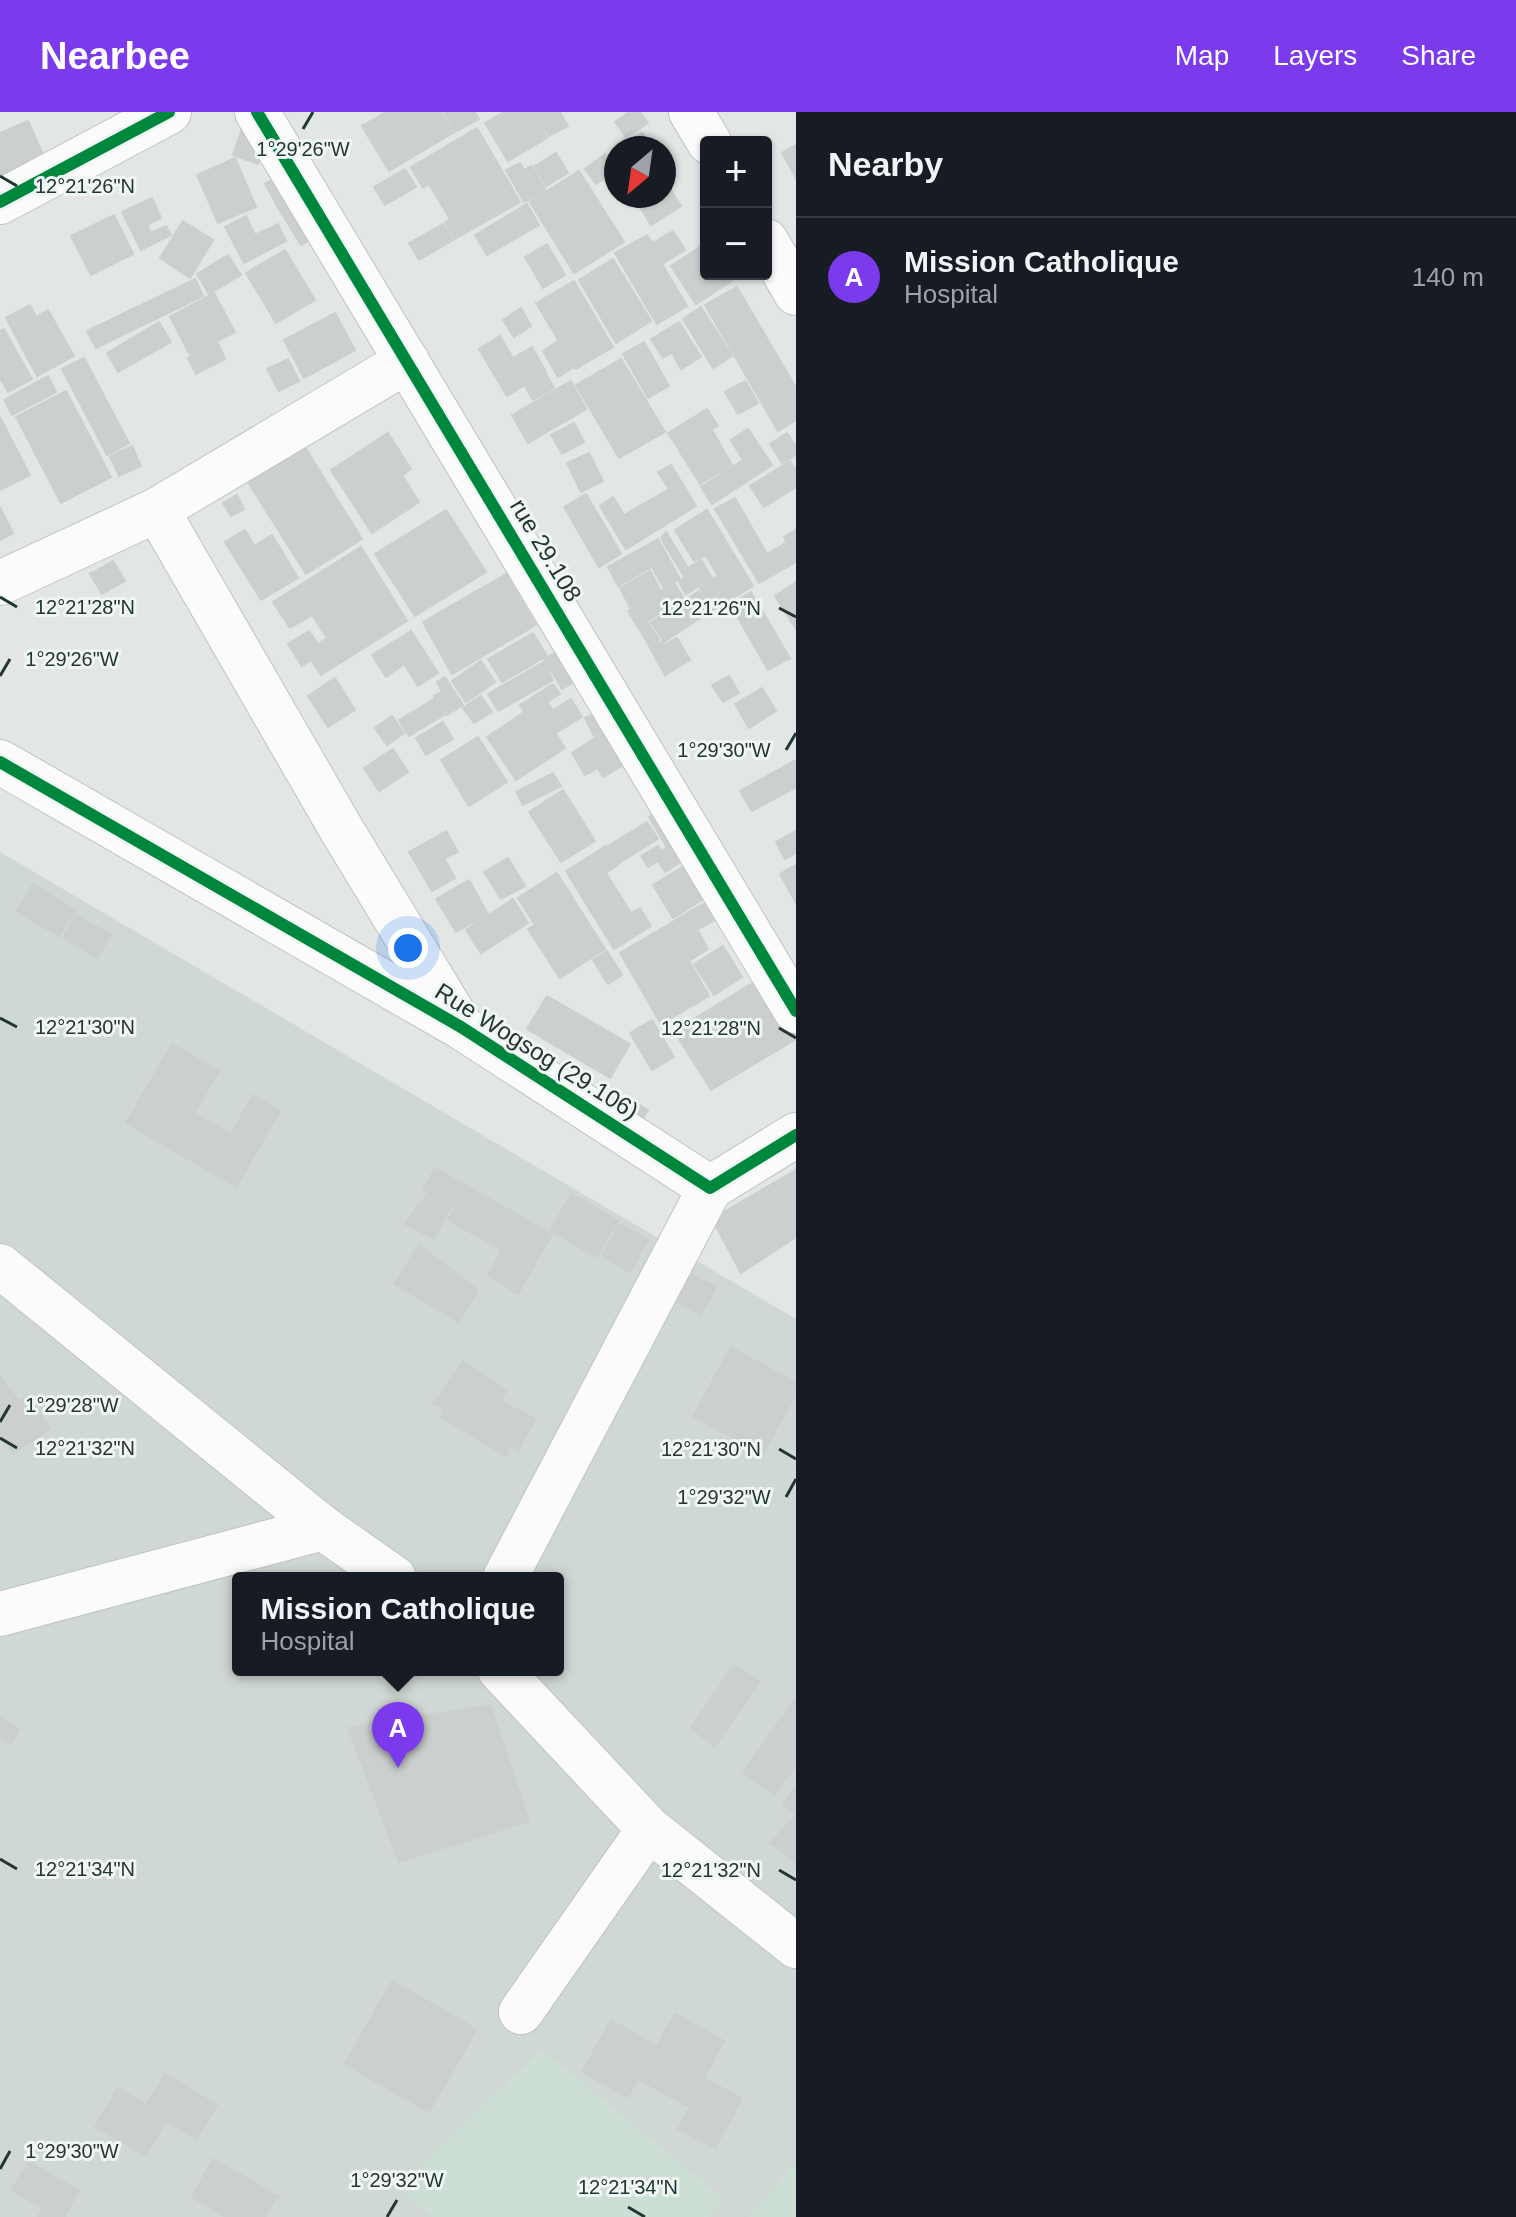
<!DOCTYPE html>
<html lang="en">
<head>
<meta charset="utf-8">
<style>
	body { margin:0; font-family:Helvetica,sans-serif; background:#242831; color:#f1f3f6 }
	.controls { position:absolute; right:24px; top:24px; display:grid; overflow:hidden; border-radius:8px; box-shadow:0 2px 6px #0004 }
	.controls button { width:72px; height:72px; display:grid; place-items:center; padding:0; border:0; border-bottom:2px solid #363941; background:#171b24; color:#f1f3f6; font:40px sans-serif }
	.compass { position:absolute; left:604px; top:24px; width:72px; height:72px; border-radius:50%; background:#171b24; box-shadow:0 2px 6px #0004; rotate:209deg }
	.you { position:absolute; left:408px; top:836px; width:28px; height:28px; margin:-20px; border:6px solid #fff; border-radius:50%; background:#1a73e8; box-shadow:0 0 0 12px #1a73e833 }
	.badge { display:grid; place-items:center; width:52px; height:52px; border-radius:50%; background:#7c3aed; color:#fff; font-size:26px; font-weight:700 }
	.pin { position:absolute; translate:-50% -66px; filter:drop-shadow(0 2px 4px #0008) }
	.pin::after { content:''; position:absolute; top:42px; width:28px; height:24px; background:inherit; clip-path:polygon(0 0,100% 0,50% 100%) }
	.popup { position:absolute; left:232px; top:1460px; width:332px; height:104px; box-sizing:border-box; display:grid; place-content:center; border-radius:8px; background:#171b24; filter:drop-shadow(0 2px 6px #0005); font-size:26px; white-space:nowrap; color:#9ea1a6 }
	.popup b { font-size:30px; color:#f1f3f6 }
	.popup::after { content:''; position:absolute; left:50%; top:100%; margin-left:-16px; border:16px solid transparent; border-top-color:#171b24 }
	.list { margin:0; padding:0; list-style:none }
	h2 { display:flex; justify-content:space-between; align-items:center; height:104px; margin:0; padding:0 32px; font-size:34px }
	h2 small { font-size:26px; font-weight:400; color:#9ea1a6 }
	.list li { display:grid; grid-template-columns:52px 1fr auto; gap:24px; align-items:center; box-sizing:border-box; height:120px; padding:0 32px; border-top:2px solid #363941 }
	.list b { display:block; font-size:30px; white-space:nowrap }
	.list p { margin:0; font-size:26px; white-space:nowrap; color:#9ea1a6 }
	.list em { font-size:26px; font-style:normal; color:#9ea1a6 }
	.map { position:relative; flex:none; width:796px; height:2105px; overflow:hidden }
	header { display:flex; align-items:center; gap:48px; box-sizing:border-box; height:112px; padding:0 40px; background:#7c3aed; color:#fff }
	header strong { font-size:38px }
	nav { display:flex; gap:44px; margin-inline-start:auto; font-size:28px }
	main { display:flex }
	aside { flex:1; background:#171b24 }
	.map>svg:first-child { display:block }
	.built { fill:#d0d8d5; fill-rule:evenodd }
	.green { fill:#cddfd4 }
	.building { fill:#cbcfce; stroke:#cbd0ce; stroke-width:2 }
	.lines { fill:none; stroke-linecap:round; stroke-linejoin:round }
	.minor-casing { stroke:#bfc4c2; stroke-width:46 }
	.minor { stroke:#fbfbfb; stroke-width:44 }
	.cycleway-casing { stroke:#f0f6f4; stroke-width:17 }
	.cycleway { stroke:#00873e; stroke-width:12 }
	.ticks { fill:none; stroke:#223734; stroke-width:3 }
	.labels { text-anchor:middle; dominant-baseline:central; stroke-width:6; stroke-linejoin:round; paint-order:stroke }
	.street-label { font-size:24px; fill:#223734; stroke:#f0f6f4 }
	.ticks-label { font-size:20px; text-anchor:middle; fill:#223734; stroke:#f0f6f4; stroke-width:6; stroke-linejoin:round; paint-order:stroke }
</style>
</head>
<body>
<header>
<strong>Nearbee</strong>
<nav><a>Map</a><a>Layers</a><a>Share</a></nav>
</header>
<main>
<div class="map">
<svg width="796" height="2105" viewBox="0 0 796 2105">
	<rect width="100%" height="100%" fill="#e2e7e5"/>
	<path class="built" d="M0,740L796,1207V2105H0ZM238,1466H558V1558H238Z"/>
	<g class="green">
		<path d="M542,1938L724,2088L708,2105H433L398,2075Z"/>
		<path d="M796,2051V2105H749Z"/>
	</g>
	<g class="building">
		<path d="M386,0H441L453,21L389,59L362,14Z"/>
		<path d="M444,0H475L479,7L455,20Z"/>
		<path d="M504,0H547L536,6L547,26L508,49L485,11Z"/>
		<path d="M550,0H560L568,14L549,24L539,7Z"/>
		<path d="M629,0H640L648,11L626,25L615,10Z"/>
		<path d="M28,9L45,47L0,67V21Z"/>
		<path d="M243,13L268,21L258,52L233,43Z"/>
		<path d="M477,16L520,90L455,127L445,110L450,107L429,72L423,76L411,55Z"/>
		<path d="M642,21L651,34L632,36L628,30Z"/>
		<path d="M796,33V66L782,41Z"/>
		<path d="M556,41L568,61L546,74L535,54Z"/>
		<path d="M605,42L616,58L596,72L585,57Z"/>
		<path d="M235,46L256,95L218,111L197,63Z"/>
		<path d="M520,51L524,58L532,54L546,79L524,90L506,58Z"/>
		<path d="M405,57L416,75L385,93L374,75Z"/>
		<path d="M286,59L297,78L276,91L265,72Z"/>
		<path d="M579,59L624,130L574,161L530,90Z"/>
		<path d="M664,68L681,94L651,113L633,84H664Z"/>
		<path d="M298,79L323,120L301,133L276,92Z"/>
		<path d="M152,86L161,106L147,113L151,121L166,114L171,123L141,138L122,100Z"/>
		<path d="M527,92L539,113L487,143L475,123Z"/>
		<path d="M114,103L133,142L91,163L71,124Z"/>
		<path d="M246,104L255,123L278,112L286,129L244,151L225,115Z"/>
		<path d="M183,109L213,128L190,166L160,146Z"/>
		<path d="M443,112L453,128L419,148L409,131Z"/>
		<path d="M673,119L685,138L662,152L687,194L657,212L615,141L647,123L653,131Z"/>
		<path d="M706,131V162H729L733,168L696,192L671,154Z"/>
		<path d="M547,132L565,163L543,176L525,145Z"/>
		<path d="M285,138L315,188L276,211L246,161Z"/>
		<path d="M228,143L241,163L209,182L197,162Z"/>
		<path d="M613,147L651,209L616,231L579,168Z"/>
		<path d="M195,167L203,184L96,236L87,219Z"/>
		<path d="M574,169L613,235L576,257L536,191Z"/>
		<path d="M737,175L796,276V308L778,319L705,193Z"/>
		<path d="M214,181L235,220L190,243L170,205Z"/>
		<path d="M30,193L36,205L48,198L74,244L37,264L6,206Z"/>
		<path d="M701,195L732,244L713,256L683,207Z"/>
		<path d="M521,196L531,214L514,225L503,208Z"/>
		<path d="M335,201L355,238L304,266L284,228Z"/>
		<path d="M159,210L171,230L118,260L107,241Z"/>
		<path d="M679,210L701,245L681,257L672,241L663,246L651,227Z"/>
		<path d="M4,217L32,267L8,280L0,266V219Z"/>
		<path d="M500,224L513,246L532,235L546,260L507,284L479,237Z"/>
		<path d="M558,229L574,255L558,265L543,239Z"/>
		<path d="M644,230L669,274L648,286L623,242Z"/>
		<path d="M218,231L225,247L196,262L188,246Z"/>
		<path d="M84,246L129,331L107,343L62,257Z"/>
		<path d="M288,247L299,269L279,279L267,257Z"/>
		<path d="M621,247L665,320L619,346L576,273Z"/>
		<path d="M546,262L554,276L533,288L525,274Z"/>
		<path d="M48,264L56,280L12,303L4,288Z"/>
		<path d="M571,269L586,297L528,331L512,303Z"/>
		<path d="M745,269L758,291L738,302L725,280Z"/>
		<path d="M66,279L111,365L61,391L16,305Z"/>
		<path d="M707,297L718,314L680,339L668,321Z"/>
		<path d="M0,305L30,363L0,378Z"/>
		<path d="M574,311L584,330L562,342L551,323Z"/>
		<path d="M748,317L772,353L712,392L701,375L743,348L731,328Z"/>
		<path d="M713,320L732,353L700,372L680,340Z"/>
		<path d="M388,321L411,357L402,363L419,390L372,421L331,358Z"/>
		<path d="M787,321L796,334V343L782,351L770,332Z"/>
		<path d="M303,332L362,427L306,462L246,367Z"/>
		<path d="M132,334L141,354L119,364L110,344Z"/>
		<path d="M589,341L603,369L581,380L567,351Z"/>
		<path d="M790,349L796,358V375L764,395L750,374Z"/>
		<path d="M671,353L696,394L626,437L600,394L613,385L624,403L669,377L658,360Z"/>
		<path d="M586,382L621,442L599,455L564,395Z"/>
		<path d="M237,383L244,397L231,404L223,391Z"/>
		<path d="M735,386L767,442L786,431L796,450L759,471L715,397Z"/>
		<path d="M0,395L13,421L0,428Z"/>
		<path d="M446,398L486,460L415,504L375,442Z"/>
		<path d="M707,398L753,474L713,498L700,476L718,464L706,443L694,449L675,418Z"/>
		<path d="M245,418L254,434L272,423L298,466L261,488L225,430Z"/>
		<path d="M796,418V447L784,425Z"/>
		<path d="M666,420L688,456L701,448L712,466L686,482L679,470L685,466L661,426Z"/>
		<path d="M658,427L680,467L664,476L652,455L618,474L608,455Z"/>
		<path d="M361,435L407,509L321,563L311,548L302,554L288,532L309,519L318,532L327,526L312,503L290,516L273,490Z"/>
		<path d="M113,449L125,469L102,482L90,462Z"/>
		<path d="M650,459L661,479L630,495L620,476Z"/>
		<path d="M506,462L536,513L452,562L423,510Z"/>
		<path d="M796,470V517L775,484Z"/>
		<path d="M674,471L684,487L647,509L659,528L650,535L628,499Z"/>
		<path d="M699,479L712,498L664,530L651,510Z"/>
		<path d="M751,480L790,546L768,558L730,492Z"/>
		<path d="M411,519L438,561L418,574L404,552L386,565L372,543Z"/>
		<path d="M533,521L547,544L502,570L488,547Z"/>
		<path d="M677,526L690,548L665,563L650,536L661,530L664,533Z"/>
		<path d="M559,539L576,569L562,577L544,547Z"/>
		<path d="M481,549L495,570L466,590L452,569Z"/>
		<path d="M544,550L553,568L498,599L488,582Z"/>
		<path d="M729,564L739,581L723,590L712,573Z"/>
		<path d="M445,565L463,593L447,603L434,584L442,580L437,570Z"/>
		<path d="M335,566L355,598L328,615L308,584Z"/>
		<path d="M553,572L560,582L547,590L553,598L571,587L582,605L556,621L553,617L541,625L520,593Z"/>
		<path d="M762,576L776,599L749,616L735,592Z"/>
		<path d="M481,584L492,600L474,611L463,596Z"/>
		<path d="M434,587L444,603L409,624L399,608Z"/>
		<path d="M523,601L540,627L553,618L565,636L516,668L487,625Z"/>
		<path d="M596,601L611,614L594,624L585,606Z"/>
		<path d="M392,604L404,621L387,633L375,616Z"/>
		<path d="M443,610L453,627L426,643L416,626Z"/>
		<path d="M610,617L630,649L603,665L598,656L585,663L572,641Z"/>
		<path d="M478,625L507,670L469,694L441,648Z"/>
		<path d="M393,637L408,660L379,679L364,656Z"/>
		<path d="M796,648V675L752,699L740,679Z"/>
		<path d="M553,661L561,674L523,693L516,680Z"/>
		<path d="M563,678L595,729L561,750L529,700Z"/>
		<path d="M663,698L679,727L666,734L649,705Z"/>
		<path d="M647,710L658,727L619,751L608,734Z"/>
		<path d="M446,719L458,740L444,746L455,766L432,779L409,740Z"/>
		<path d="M796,719V741L785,747L776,730Z"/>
		<path d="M679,728L689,745L665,760L658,749L648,755L641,744L658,734L661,739Z"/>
		<path d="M606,734L618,753L606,761L631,801L640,796L651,814L614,837L566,759Z"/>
		<path d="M508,746L525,774L501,787L484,760Z"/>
		<path d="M692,749L713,781L673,806L653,773Z"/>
		<path d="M796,753V791L780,762Z"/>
		<path d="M557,761L605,837L560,866L528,817L535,813L518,786Z"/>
		<path d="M469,768L488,802L456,820L436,787Z"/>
		<path d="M33,772L75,798L59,824L16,799Z"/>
		<path d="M513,787L528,811L481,841L466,818Z"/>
		<path d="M711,788L720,805L699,817L689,800Z"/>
		<path d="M688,801L708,837L689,849L709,884L661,912L620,841Z"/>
		<path d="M76,803L111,823L97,846L63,826Z"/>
		<path d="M723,834L742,865L714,883L694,852Z"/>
		<path d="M607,839L622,863L608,872L593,848Z"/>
		<path d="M763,865L796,921V927L711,978L674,919Z"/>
		<path d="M547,884L630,932L610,966L527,917Z"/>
		<path d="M652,908L674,945L652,958L630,921Z"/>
		<path d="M172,932L219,959L194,1001L231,1022L253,983L280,999L236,1075L126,1011Z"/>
		<path d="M625,984L648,998L639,1013L615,1000Z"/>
		<path d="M435,1056L552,1122L518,1182L488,1163L502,1138L448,1108L455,1097L423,1078Z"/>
		<path d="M796,1058V1125L741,1161L712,1107Z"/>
		<path d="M427,1082L450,1096L434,1127L405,1112Z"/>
		<path d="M572,1082L618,1109L596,1145L550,1118Z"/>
		<path d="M620,1112L648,1128L630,1160L602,1144Z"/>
		<path d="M419,1133L478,1178L459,1210L394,1172Z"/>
		<path d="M652,1142L716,1175L701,1203L638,1170Z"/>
		<path d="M731,1235L796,1271V1282L763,1342L693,1304Z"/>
		<path d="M463,1249L506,1279L500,1289L535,1307L518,1339L510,1334L506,1344L441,1305L445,1297L434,1291Z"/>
		<path d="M0,1263L17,1287L0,1298Z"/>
		<path d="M28,1283L50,1317L13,1341L0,1321V1301Z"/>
		<path d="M734,1553L759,1570L715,1634L691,1616Z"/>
		<path d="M796,1585V1653L775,1683L743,1661Z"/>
		<path d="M490,1593L529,1709L399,1750L348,1616Z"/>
		<path d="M0,1605L19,1618L10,1632L0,1625Z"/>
		<path d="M796,1674V1702L783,1692Z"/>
		<path d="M796,1702V1751L771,1731Z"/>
		<path d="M392,1869L477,1917L429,2000L345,1952Z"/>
		<path d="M675,1901L724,1929L704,1966L742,1987L715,2036L678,2017L690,1995L638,1967L628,1985L582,1960L611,1908L657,1934Z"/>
		<path d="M165,1962L217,1993L196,2027L166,2009L145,2044L95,2015L118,1976L146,1993Z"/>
		<path d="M213,2047L278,2084L265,2105H226L192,2085Z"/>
		<path d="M29,2050L79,2079L64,2104L67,2105H38L43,2096L11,2078Z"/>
	</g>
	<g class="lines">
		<defs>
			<g id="minor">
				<path d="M257,0L796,899"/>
				<path d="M691,0L709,30"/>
				<path d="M0,90L169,0"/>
				<path d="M766,129L796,181"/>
				<path d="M407,249L157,398L340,715L460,913"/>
				<path d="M0,471L157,398"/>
				<path d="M0,650L461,915L710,1076L796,1023"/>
				<path d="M0,1154L323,1416L394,1466"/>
				<path d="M505,1466L710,1076"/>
				<path d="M0,1502L323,1416"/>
				<path d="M500,1558L649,1717L796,1834"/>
				<path d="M521,1900L649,1717"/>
			</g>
		</defs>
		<use href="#minor" class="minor-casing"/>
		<use href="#minor" class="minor"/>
		<defs>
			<g id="cycleway">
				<path d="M257,0L796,899"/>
				<path d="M0,90L169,0"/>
				<path d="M0,650L461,915L710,1076L796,1023"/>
			</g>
		</defs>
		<use href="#cycleway" class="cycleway-casing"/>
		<use href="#cycleway" class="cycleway"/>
	</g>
	<path class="ticks" d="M303,17L313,0M0,64L17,74M0,485L17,495M779,496L796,505M0,564L10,547M786,638L796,621M0,906L17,915M779,916L796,926M0,1310L10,1293M0,1326L17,1336M779,1337L796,1347M786,1385L796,1367M0,1747L17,1757M779,1758L796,1768M0,2057L10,2039M628,2095L645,2105M387,2105L397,2088"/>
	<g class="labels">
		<g class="street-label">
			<text transform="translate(546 438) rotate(59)">rue 29.108</text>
			<text transform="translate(537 939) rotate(32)">Rue Wogsog (29.106)</text>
		</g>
	</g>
	<g class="ticks-label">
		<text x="303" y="44">1°29'26"W</text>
		<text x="85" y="81">12°21'26"N</text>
		<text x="85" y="502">12°21'28"N</text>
		<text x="711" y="503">12°21'26"N</text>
		<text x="72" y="554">1°29'26"W</text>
		<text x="724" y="645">1°29'30"W</text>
		<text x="85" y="922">12°21'30"N</text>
		<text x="711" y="923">12°21'28"N</text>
		<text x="72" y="1300">1°29'28"W</text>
		<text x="85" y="1343">12°21'32"N</text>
		<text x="711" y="1344">12°21'30"N</text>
		<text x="724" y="1392">1°29'32"W</text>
		<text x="85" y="1764">12°21'34"N</text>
		<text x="711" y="1765">12°21'32"N</text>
		<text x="72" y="2046">1°29'30"W</text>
		<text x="397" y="2075">1°29'32"W</text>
		<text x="628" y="2082">12°21'34"N</text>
	</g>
</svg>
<div class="controls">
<button>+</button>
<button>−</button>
</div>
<svg class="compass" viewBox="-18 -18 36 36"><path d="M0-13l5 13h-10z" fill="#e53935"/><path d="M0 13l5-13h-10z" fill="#9ea1a6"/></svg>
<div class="you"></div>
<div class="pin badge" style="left:398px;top:1656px">A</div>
<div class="popup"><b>Mission Catholique</b>Hospital</div>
</div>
<aside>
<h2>Nearby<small></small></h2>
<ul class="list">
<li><span class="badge">A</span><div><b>Mission Catholique</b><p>Hospital</p></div><em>140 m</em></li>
</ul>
</aside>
</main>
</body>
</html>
